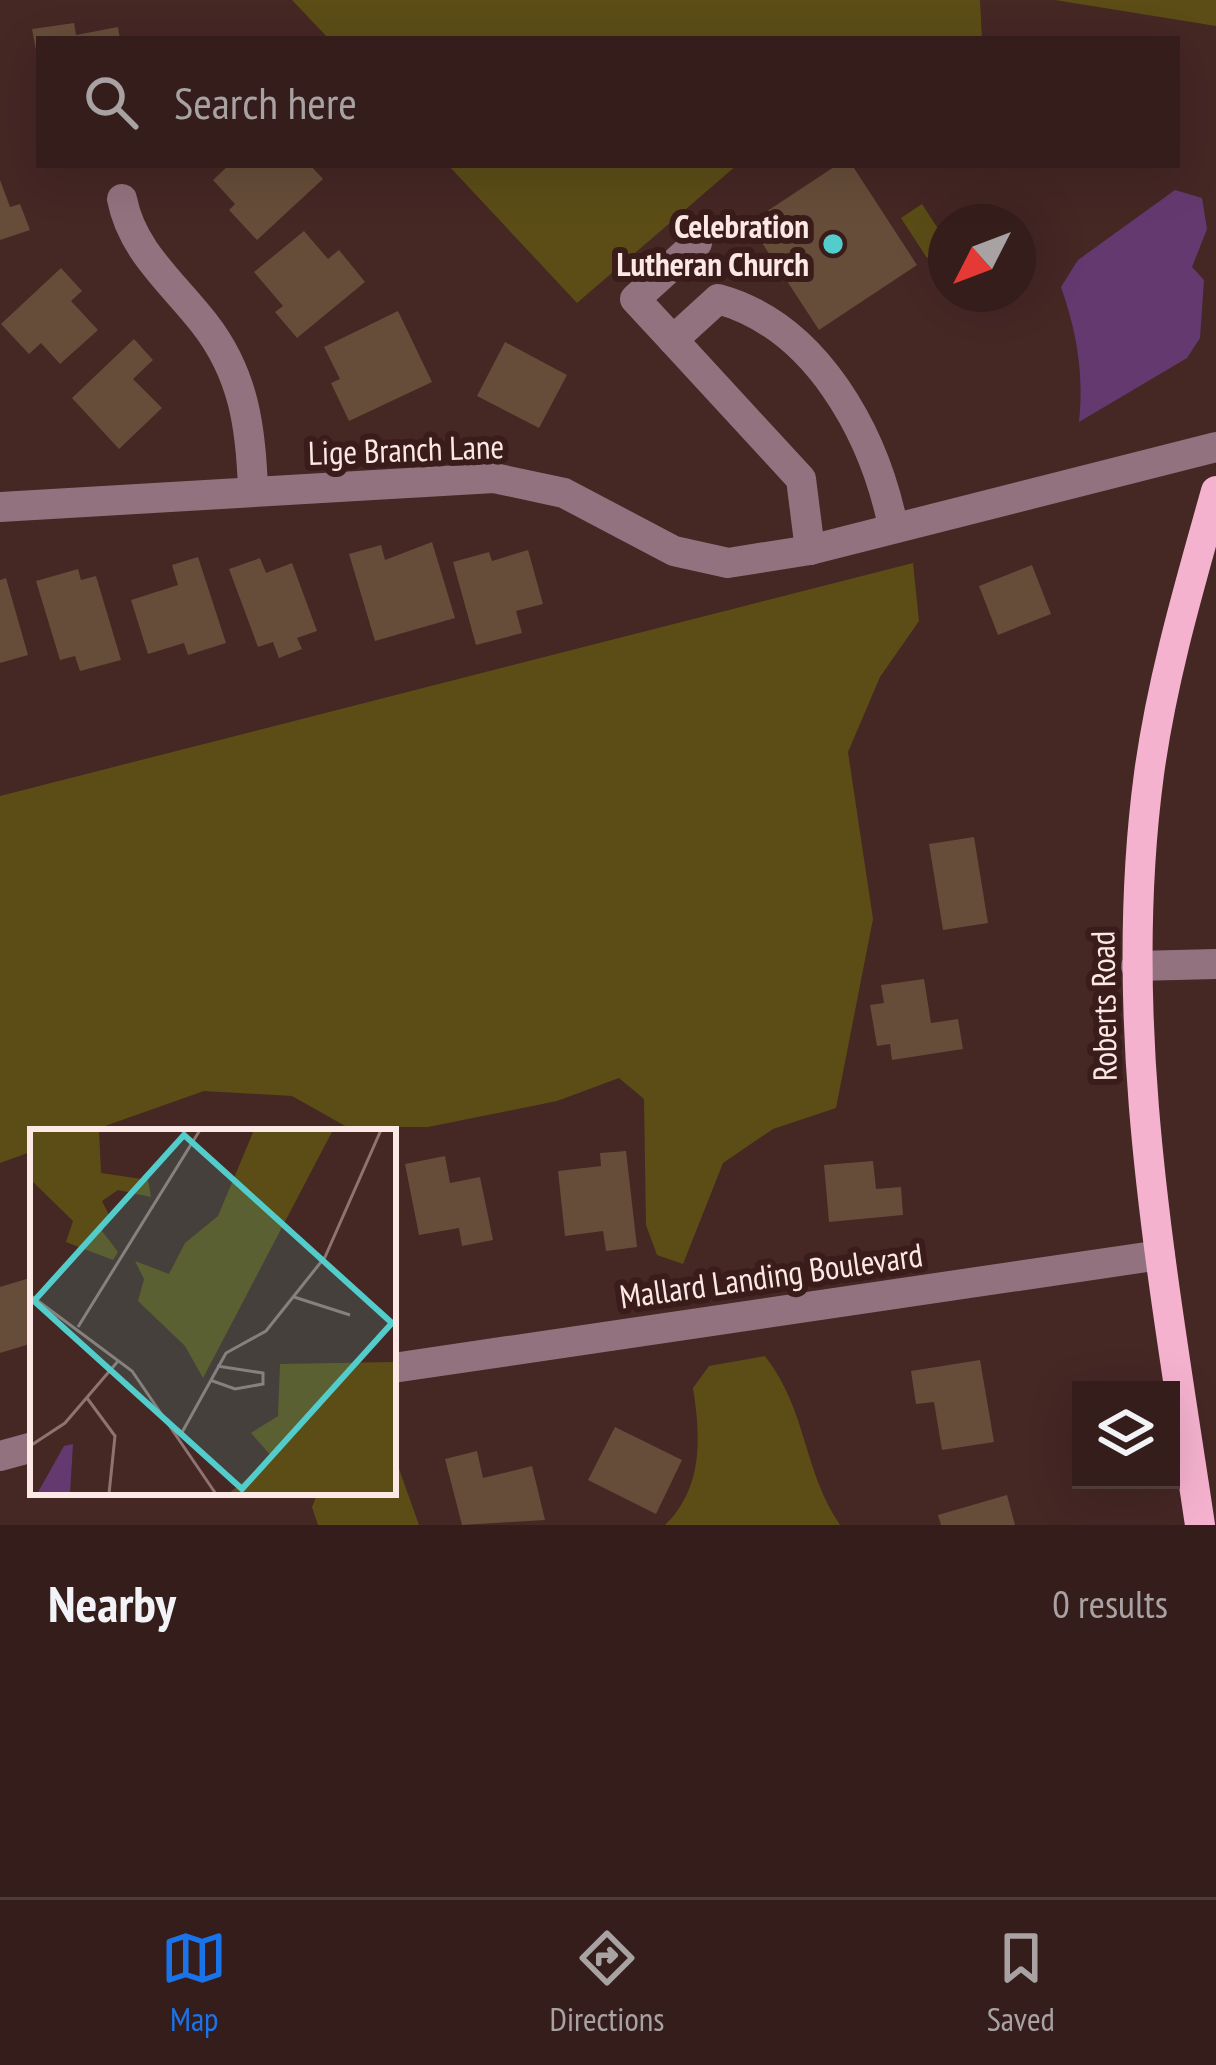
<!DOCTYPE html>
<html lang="en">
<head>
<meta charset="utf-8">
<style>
	body { margin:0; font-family:"PT Sans Narrow",sans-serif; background:#3c2624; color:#f1f3f6 }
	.controls { position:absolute; right:36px; bottom:36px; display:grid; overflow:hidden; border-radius:0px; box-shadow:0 12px 48px #0002 }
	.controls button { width:108px; height:108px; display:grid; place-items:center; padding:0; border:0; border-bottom:3px solid #4e3b3a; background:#341d1b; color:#f1f3f6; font:60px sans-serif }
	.compass { position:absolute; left:928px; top:204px; width:108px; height:108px; border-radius:50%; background:#341d1b; box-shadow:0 12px 48px #0002; rotate:228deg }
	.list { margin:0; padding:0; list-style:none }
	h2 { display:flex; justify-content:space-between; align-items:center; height:156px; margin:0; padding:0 48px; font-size:51px }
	h2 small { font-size:39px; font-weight:400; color:#a9a2a3 }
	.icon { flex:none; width:66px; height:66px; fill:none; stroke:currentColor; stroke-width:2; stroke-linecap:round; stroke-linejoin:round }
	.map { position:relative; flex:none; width:1216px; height:1525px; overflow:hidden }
	.search { position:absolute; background:#341d1b; box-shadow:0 12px 48px #0002; left:36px; right:36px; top:36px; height:132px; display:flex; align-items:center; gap:30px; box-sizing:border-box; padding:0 42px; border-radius:0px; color:#a9a2a3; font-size:45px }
	.sheet { height:372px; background:#341d1b }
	nav { display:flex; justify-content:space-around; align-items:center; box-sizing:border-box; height:168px; border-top:3px solid #4e3b3a; background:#341d1b; font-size:33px; color:#a9a2a3 }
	nav a { display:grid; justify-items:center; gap:6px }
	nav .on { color:#1a73e8 }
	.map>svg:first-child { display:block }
	.green { fill:#5c4d17 }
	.water { fill:#643970 }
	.building { fill:#664d39 }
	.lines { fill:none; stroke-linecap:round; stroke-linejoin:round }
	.minor { stroke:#93727f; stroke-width:30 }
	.major { stroke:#f5b2ce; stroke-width:30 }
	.poi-dot { fill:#53cdcb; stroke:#3a1d1b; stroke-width:4.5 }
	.labels { text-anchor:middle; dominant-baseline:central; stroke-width:12; stroke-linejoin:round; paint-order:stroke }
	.poi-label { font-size:33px; font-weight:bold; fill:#fce8e5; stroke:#3a1d1b; text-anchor:end }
	.street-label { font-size:33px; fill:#fce8e5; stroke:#3a1d1b }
	.inset-road { fill:none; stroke:#8e7471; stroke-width:3 }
	.view { fill:#53cdcb; fill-opacity:0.15; stroke:#53cdcb; stroke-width:6 }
	.inset-edge { fill:none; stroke:#fce8e5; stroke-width:6 }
</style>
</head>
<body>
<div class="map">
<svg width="1216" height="1525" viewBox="0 0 1216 1525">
	<rect width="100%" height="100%" fill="#452724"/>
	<g class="green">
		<path d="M292,0H980L982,39H329Z"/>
		<path d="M1055,0H1216V26Z"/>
		<path d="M448,165H737L577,303Z"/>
		<path d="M922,204L946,241L927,258L901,218Z"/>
		<path d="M913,563L919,621L880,677L848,752L873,919L836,1108L773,1129L723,1163L683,1264L657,1255L646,1225L644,1099L619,1078L557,1101L428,1127H347L292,1096L204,1091L88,1132H33V1151L0,1163V796Z"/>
		<path d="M765,1356C808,1412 802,1468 840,1525H665C703,1488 701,1438 693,1388L709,1366Z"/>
		<path d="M393,1452L419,1525H318L312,1507L318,1492H393Z"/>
	</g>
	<path class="water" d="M1175,190L1202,198L1207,229L1192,267L1204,280L1200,338L1187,358L1079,422C1084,373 1077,333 1061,287L1078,260Z"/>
	<g class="building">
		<path d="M74,23L76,35L118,27L120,39H39L37,55L32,29Z"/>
		<path d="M229,165H310L323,179L257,240L229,210L235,204L213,180Z"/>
		<path d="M837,165H852L917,265L819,330L749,223Z"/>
		<path d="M0,180L10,207L20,204L30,230L0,240Z"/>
		<path d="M304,231L328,259L339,250L365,282L297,338L275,312L283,306L254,272Z"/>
		<path d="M61,268L82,291L71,301L98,330L60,364L41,343L29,354L1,324Z"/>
		<path d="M398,311L432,382L349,421L331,383L340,379L324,347Z"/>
		<path d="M134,339L153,360L133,379L162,408L119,449L72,398Z"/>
		<path d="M505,342L567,375L539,428L477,396Z"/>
		<path d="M432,542L455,618L375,641L349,554L381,545L385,560Z"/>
		<path d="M528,550L543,604L516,611L522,633L476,645L453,562L489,552L492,561Z"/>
		<path d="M198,557L226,643L188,655L184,643L148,654L131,600L178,585L172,565Z"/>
		<path d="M260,558L266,573L292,563L317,631L297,638L302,649L279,658L273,642L258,647L229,569Z"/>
		<path d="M1032,565L1051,614L998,635L979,586Z"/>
		<path d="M78,569L81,580L96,576L121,660L80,671L75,656L60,660L36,581Z"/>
		<path d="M6,578L28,655L0,663V580Z"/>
		<path d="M974,837L988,923L943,930L929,844Z"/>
		<path d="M924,979L931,1023L958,1019L963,1049L892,1060L890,1044L877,1046L870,1005L884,1003L881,985Z"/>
		<path d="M626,1151L637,1247L606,1251L603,1231L565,1236L558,1171L601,1166L600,1153Z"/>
		<path d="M445,1156L450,1183L480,1177L493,1240L462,1246L459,1228L419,1235L405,1164Z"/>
		<path d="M873,1161L876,1189L901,1187L903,1215L829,1222L824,1165Z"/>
		<path d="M33,1277V1343L0,1353V1287Z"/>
		<path d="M980,1360L994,1442L942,1450L934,1402L916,1404L911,1371Z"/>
		<path d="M615,1427L682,1460L656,1514L588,1480Z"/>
		<path d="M477,1451L483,1478L532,1466L545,1520L462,1525L445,1459Z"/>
		<path d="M1007,1495L1015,1525H941L938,1515Z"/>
	</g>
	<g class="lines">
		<g class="minor">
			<path d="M122,199C132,251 173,283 204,323C244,374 251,428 253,490"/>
			<path d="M673,340L635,299L697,243"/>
			<path d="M0,507L494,478L564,493L674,551L728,563L810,550L1216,447"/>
			<path d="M810,550L801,479L673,340L718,299C817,326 874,434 893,526"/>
			<path d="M1136,966L1216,964"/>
			<path d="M393,1368L1160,1255"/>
			<path d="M0,1456L33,1447"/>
		</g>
		<path class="major" d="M1200,1525C1163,1275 1115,1027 1149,774C1162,678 1190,584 1216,491"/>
	</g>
	<circle class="poi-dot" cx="833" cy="244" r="12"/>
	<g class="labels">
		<g class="poi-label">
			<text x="809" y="225">Celebration<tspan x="809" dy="38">Lutheran Church</tspan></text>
		</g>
		<g class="street-label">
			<text transform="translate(406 449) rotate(-2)">Lige Branch Lane</text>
			<text transform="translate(1103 1006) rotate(-91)">Roberts Road</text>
			<text transform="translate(771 1275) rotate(-8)">Mallard Landing Boulevard</text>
		</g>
	</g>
	<g transform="translate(30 1129)">
		<rect width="366" height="366" fill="#452724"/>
		<path d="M0,1H69L71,44L118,51L121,68L88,61L72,72L79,86L72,102L88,123L83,131L36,113L43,92L0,50ZM224,1H303L173,249L155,217L108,172L114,150L105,132L139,145L155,114L188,87ZM363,233L366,365H198L243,329L221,304L248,287L250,235Z" fill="#5c4d17"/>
		<path d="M43,315L40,365H7L34,317Z" fill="#643970"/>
		<path class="inset-road" d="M0,166L102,242L186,365M264,168L320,186M48,198L170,1M180,251L205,260L233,255V244L187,237M57,269L85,307L79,365M150,307L196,224L236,202L295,128L351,1M0,317L35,294L89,231"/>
		<path class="view" d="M154,6L362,194L212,360L4,172Z"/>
		<rect width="366" height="366" class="inset-edge"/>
	</g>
</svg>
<div class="controls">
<button><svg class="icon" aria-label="layers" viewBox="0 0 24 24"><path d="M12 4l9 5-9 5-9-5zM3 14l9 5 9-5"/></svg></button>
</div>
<svg class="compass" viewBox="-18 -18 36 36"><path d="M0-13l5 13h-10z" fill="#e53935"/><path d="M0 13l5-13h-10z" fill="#a9a2a3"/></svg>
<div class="search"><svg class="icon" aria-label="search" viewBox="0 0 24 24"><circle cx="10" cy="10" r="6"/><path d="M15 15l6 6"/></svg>Search here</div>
</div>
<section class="sheet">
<h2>Nearby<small>0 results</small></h2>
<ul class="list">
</ul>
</section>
<nav>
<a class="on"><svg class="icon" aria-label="map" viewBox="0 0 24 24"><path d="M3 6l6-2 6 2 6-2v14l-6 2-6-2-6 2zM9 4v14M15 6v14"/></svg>Map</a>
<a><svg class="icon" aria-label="directions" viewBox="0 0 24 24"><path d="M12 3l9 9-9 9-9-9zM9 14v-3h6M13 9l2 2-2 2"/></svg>Directions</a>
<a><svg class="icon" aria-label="saved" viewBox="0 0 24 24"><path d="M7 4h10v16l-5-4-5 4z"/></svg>Saved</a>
</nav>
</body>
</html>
